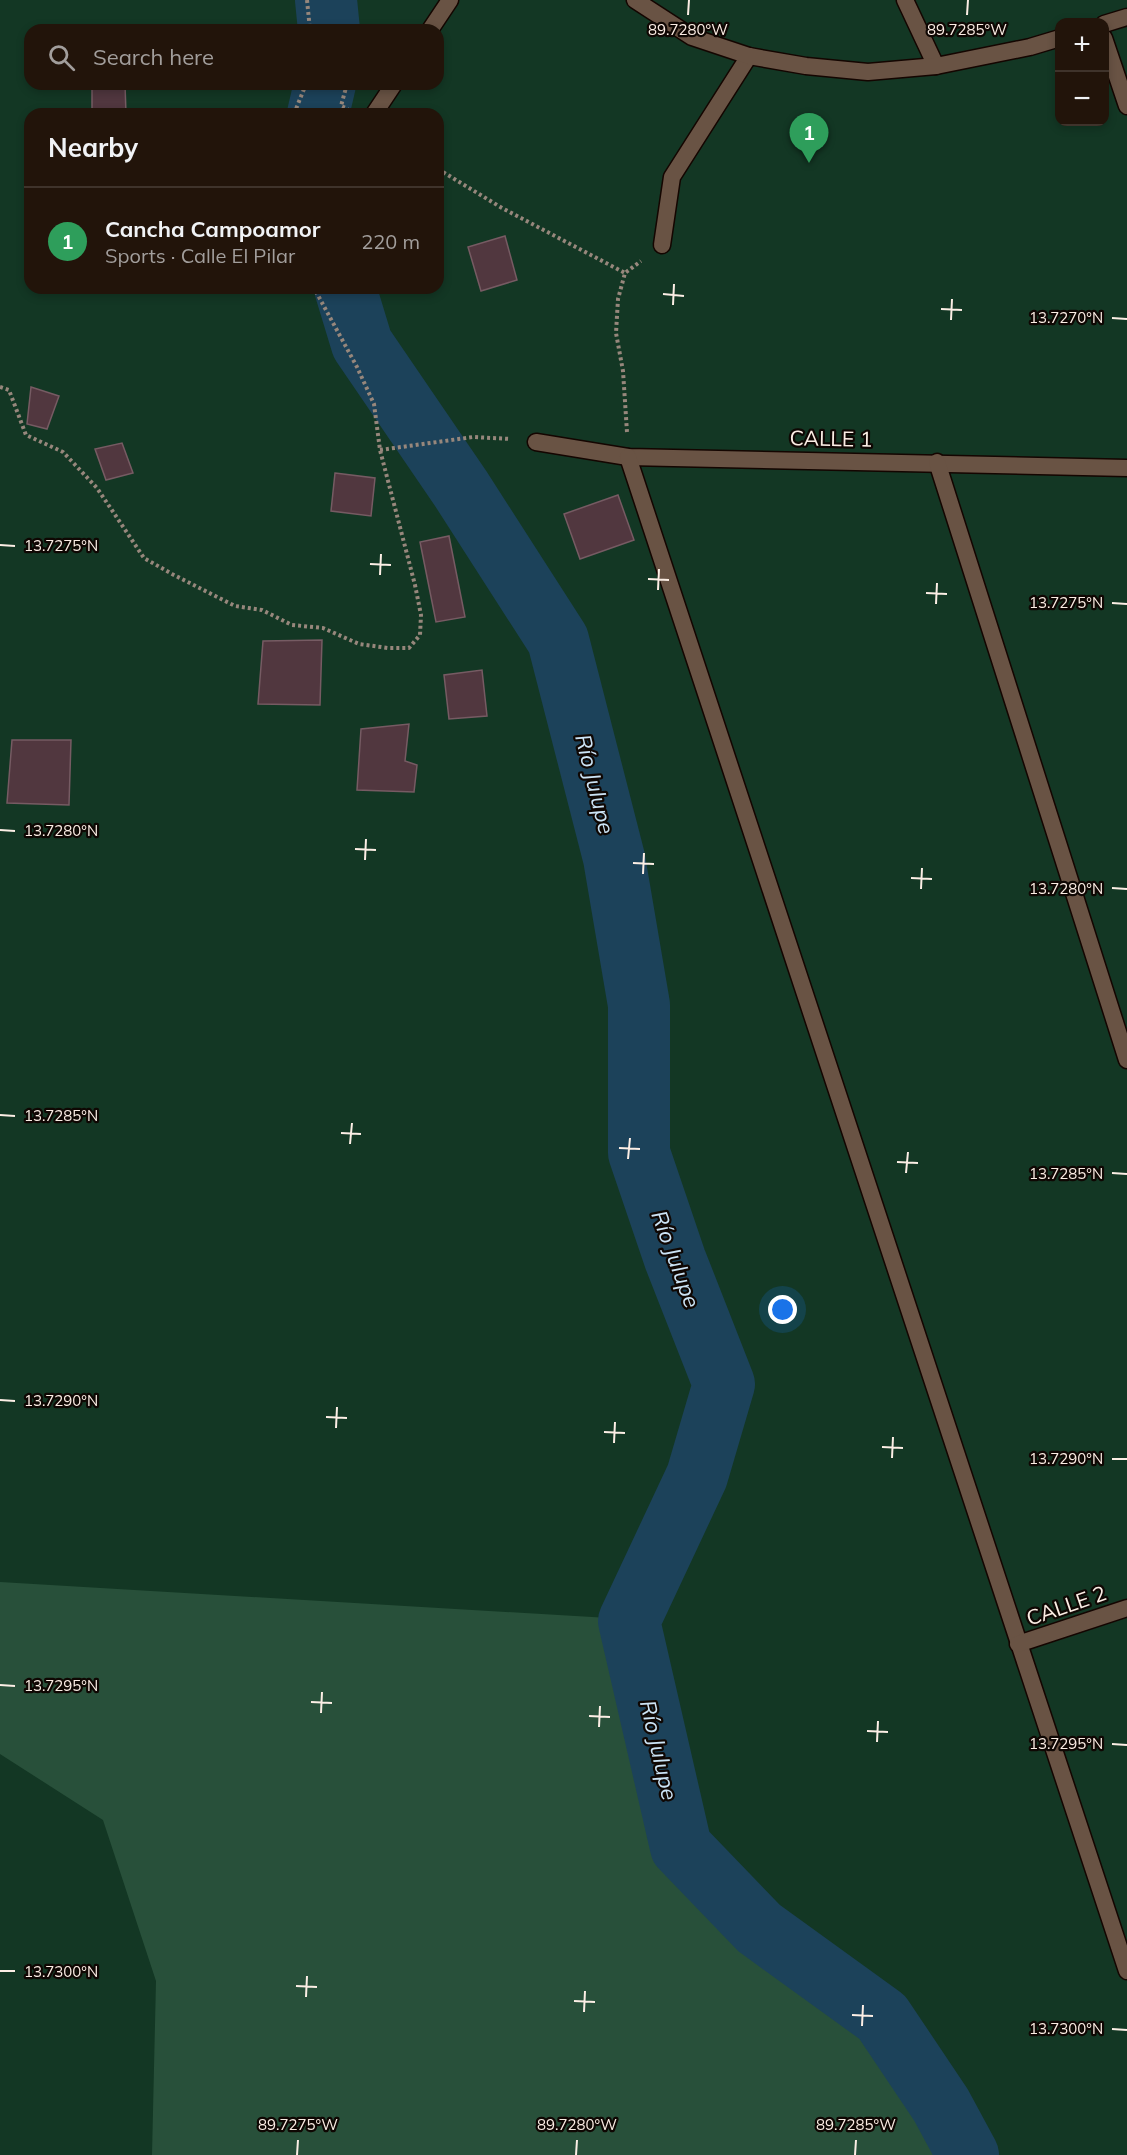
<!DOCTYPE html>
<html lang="en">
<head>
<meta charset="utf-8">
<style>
	body { margin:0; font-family:Mulish,sans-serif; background:#2e2118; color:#f1f3f6 }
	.controls { position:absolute; right:18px; top:18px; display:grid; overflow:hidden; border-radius:12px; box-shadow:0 3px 9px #0003 }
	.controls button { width:54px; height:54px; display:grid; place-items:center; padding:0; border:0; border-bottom:2px solid #3f332b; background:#22140a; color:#f1f3f6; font:30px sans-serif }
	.you { position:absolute; left:783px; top:1310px; width:21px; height:21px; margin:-15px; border:4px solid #fff; border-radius:50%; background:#1a73e8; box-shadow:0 0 0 9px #1a73e833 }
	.badge { display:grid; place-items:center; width:39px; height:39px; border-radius:50%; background:#8c9099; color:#fff; font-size:20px; font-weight:700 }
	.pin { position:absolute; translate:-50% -50px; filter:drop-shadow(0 2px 3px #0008) }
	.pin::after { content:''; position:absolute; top:32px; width:21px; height:18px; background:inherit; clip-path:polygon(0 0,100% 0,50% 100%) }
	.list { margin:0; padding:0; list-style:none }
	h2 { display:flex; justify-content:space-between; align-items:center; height:78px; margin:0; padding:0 24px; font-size:26px }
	h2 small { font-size:20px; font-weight:400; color:#a29e9c }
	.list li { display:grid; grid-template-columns:39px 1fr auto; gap:18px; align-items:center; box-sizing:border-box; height:108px; padding:0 24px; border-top:2px solid #3f332b }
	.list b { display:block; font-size:22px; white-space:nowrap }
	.list p { margin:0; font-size:20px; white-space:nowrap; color:#a29e9c }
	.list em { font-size:20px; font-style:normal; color:#a29e9c }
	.icon { flex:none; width:33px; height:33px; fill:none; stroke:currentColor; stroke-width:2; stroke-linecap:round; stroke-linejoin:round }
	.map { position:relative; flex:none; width:1127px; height:2155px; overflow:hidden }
	.search { position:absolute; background:#22140a; box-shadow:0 3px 9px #0003; left:24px; top:24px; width:420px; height:66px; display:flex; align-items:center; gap:15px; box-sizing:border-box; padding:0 21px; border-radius:18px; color:#a29e9c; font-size:22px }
	.panel { position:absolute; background:#22140a; box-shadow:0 3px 9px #0003; left:24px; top:108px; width:420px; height:186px; border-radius:18px }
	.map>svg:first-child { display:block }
	.green { fill:#133724; fill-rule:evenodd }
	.forest { fill:#28503a }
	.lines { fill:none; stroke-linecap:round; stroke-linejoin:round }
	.river { stroke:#1c425a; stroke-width:62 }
	.building { fill:#51373f; stroke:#765b63; stroke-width:1.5 }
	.service-casing { stroke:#140500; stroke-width:19 }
	.minor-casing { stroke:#140500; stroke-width:19 }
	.path { stroke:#97877c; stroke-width:4; stroke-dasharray:3 3; stroke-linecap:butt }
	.service { stroke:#695344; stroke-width:16 }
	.minor { stroke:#695344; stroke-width:16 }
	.ticks { fill:none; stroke:#fceee5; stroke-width:2 }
	.labels { text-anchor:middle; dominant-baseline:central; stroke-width:4.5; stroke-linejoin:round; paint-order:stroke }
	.street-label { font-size:21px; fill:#fceee5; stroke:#0f0703 }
	.water-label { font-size:22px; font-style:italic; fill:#cce4f6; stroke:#0f0703 }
	.ticks-label { font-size:15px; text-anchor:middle; fill:#fceee5; stroke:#0f0703; stroke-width:4.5; stroke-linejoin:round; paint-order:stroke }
</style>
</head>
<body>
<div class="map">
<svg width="1127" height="2155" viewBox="0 0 1127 2155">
	<rect width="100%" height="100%" fill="#2d1a0d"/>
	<path class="green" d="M0,0H1127V2155H0ZM1060,22H1104V122H1060ZM30,30H438V84H30ZM30,114H438V288H30Z"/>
	<path class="forest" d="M0,1582L609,1618L665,1859L875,2031L947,2155H152L156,1981L103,1820L0,1754Z"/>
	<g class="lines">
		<g class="river">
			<path d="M326,0L329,30"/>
			<path d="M318,114L325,84"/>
			<path d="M345,288L362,344L461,489L558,640L614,858L639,1005V1153L675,1259L724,1384L697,1476L629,1621L681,1847L759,1928L882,2017L941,2105L968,2155"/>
		</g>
	</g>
	<g class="building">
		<path d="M92,84H125L126,114H92Z"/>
		<path d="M505,236L517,280L481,291L468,247Z"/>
		<path d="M31,387L59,396L47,429L27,424Z"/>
		<path d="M122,443L133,473L106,480L95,449Z"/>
		<path d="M335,473L375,478L371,516L331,511Z"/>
		<path d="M618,495L634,540L580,559L564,514Z"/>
		<path d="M449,536L465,617L436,622L420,542Z"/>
		<path d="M322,640L320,705L258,704L263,641Z"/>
		<path d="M482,670L487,716L449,719L444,675Z"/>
		<path d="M409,724L405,761L417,765L414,792L357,790L361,729Z"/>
		<path d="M12,740H71L69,805L7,803Z"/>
	</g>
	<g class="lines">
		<defs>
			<g id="service">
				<path d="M905,0L936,66"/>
				<path d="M662,245L672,177L749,56"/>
			</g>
			<g id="minor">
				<path d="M635,0L692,37L749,56L806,66L868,72L936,66L1030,47L1060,38"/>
				<path d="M1104,24L1127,17"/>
				<path d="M430,30L450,0"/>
				<path d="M1104,38L1127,106"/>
				<path d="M374,114L394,84"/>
				<path d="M536,442L628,457L1127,468"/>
				<path d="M628,457L1127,1971"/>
				<path d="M937,462L1127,1060"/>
				<path d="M1018,1644L1127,1608"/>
			</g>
		</defs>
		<use href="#service" class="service-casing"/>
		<use href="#minor" class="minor-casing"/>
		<g class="path">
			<path d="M307,0L310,30"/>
			<path d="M347,84L341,106L348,109"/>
			<path d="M294,114L306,84"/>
			<path d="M438,169L502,208L625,273"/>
			<path d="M0,387L9,390L26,435L63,452L97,488L144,558L172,574L235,606L262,610L292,625L323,628L359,644L388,648H409L420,635L421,615L415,585L380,450L374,404L357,367L314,288"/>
			<path d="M627,432L623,371L616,333L618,299L625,273L641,261"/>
			<path d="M380,450L473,437L511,439"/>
		</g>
		<use href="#service" class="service"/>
		<use href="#minor" class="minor"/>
	</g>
	<path class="ticks" d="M688,15L689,0M967,15L968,0M663,294L684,296M673,305L674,284M941,309L962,310M1112,318L1127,319M951,320L952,299M0,545L15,546M370,564L391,565M380,575L381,554M648,579L669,580M658,590L659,569M926,593L947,594M1112,603L1127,604M936,604L937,583M0,830L15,831M355,849L376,850M365,860L366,839M633,863L654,864M643,874L644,853M911,878L932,879M1112,888L1127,889M921,889L922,868M0,1115L15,1116M341,1133L361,1134M350,1144L352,1123M619,1148L640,1149M628,1159L630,1138M897,1162L918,1163M906,1173L908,1152M1112,1173L1127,1174M0,1400L15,1401M326,1417L347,1418M336,1428L337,1407M604,1432L625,1433M614,1443L615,1422M882,1447L903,1448M892,1458L893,1437M1112,1459H1127M0,1685L15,1686M311,1702L332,1703M321,1713L322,1692M589,1716L610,1717M599,1727L600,1706M867,1731L888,1732M877,1742L878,1721M1112,1744L1127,1745M0,1971H15M296,1986L317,1987M306,1997L307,1976M574,2001L595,2002M584,2012L585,1991M852,2015L873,2016M862,2026L863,2005M1112,2029L1127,2030M297,2155L298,2140M576,2155L577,2140M855,2155L856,2140"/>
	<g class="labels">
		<g class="street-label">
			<text transform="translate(831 438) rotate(1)">CALLE 1</text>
			<text transform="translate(1066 1605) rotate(-19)">CALLE 2</text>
		</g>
		<g class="water-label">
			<text transform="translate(595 784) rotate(76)">Río Julupe</text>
			<text transform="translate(676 1259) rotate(70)">Río Julupe</text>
			<text transform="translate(659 1750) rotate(77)">Río Julupe</text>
		</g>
	</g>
	<g class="ticks-label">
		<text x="688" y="35">89.7280°W</text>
		<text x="967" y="35">89.7285°W</text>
		<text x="1066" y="323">13.7270°N</text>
		<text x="61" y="551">13.7275°N</text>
		<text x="1066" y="608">13.7275°N</text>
		<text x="61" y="836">13.7280°N</text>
		<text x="1066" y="894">13.7280°N</text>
		<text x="61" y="1121">13.7285°N</text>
		<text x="1066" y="1179">13.7285°N</text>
		<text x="61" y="1406">13.7290°N</text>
		<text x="1066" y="1464">13.7290°N</text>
		<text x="61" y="1691">13.7295°N</text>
		<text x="1066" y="1749">13.7295°N</text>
		<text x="61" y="1977">13.7300°N</text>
		<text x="1066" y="2034">13.7300°N</text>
		<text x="298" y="2130">89.7275°W</text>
		<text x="577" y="2130">89.7280°W</text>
		<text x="856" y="2130">89.7285°W</text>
	</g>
</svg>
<div class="controls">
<button>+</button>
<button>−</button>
</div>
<div class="you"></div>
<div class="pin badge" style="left:809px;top:163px;background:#2e9e5b">1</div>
<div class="search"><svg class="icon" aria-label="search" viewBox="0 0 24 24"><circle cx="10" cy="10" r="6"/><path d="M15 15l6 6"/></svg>Search here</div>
<section class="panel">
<h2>Nearby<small></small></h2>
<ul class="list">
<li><span class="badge" style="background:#2e9e5b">1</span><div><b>Cancha Campoamor</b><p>Sports · Calle El Pilar</p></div><em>220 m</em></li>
</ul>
</section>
</div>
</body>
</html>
